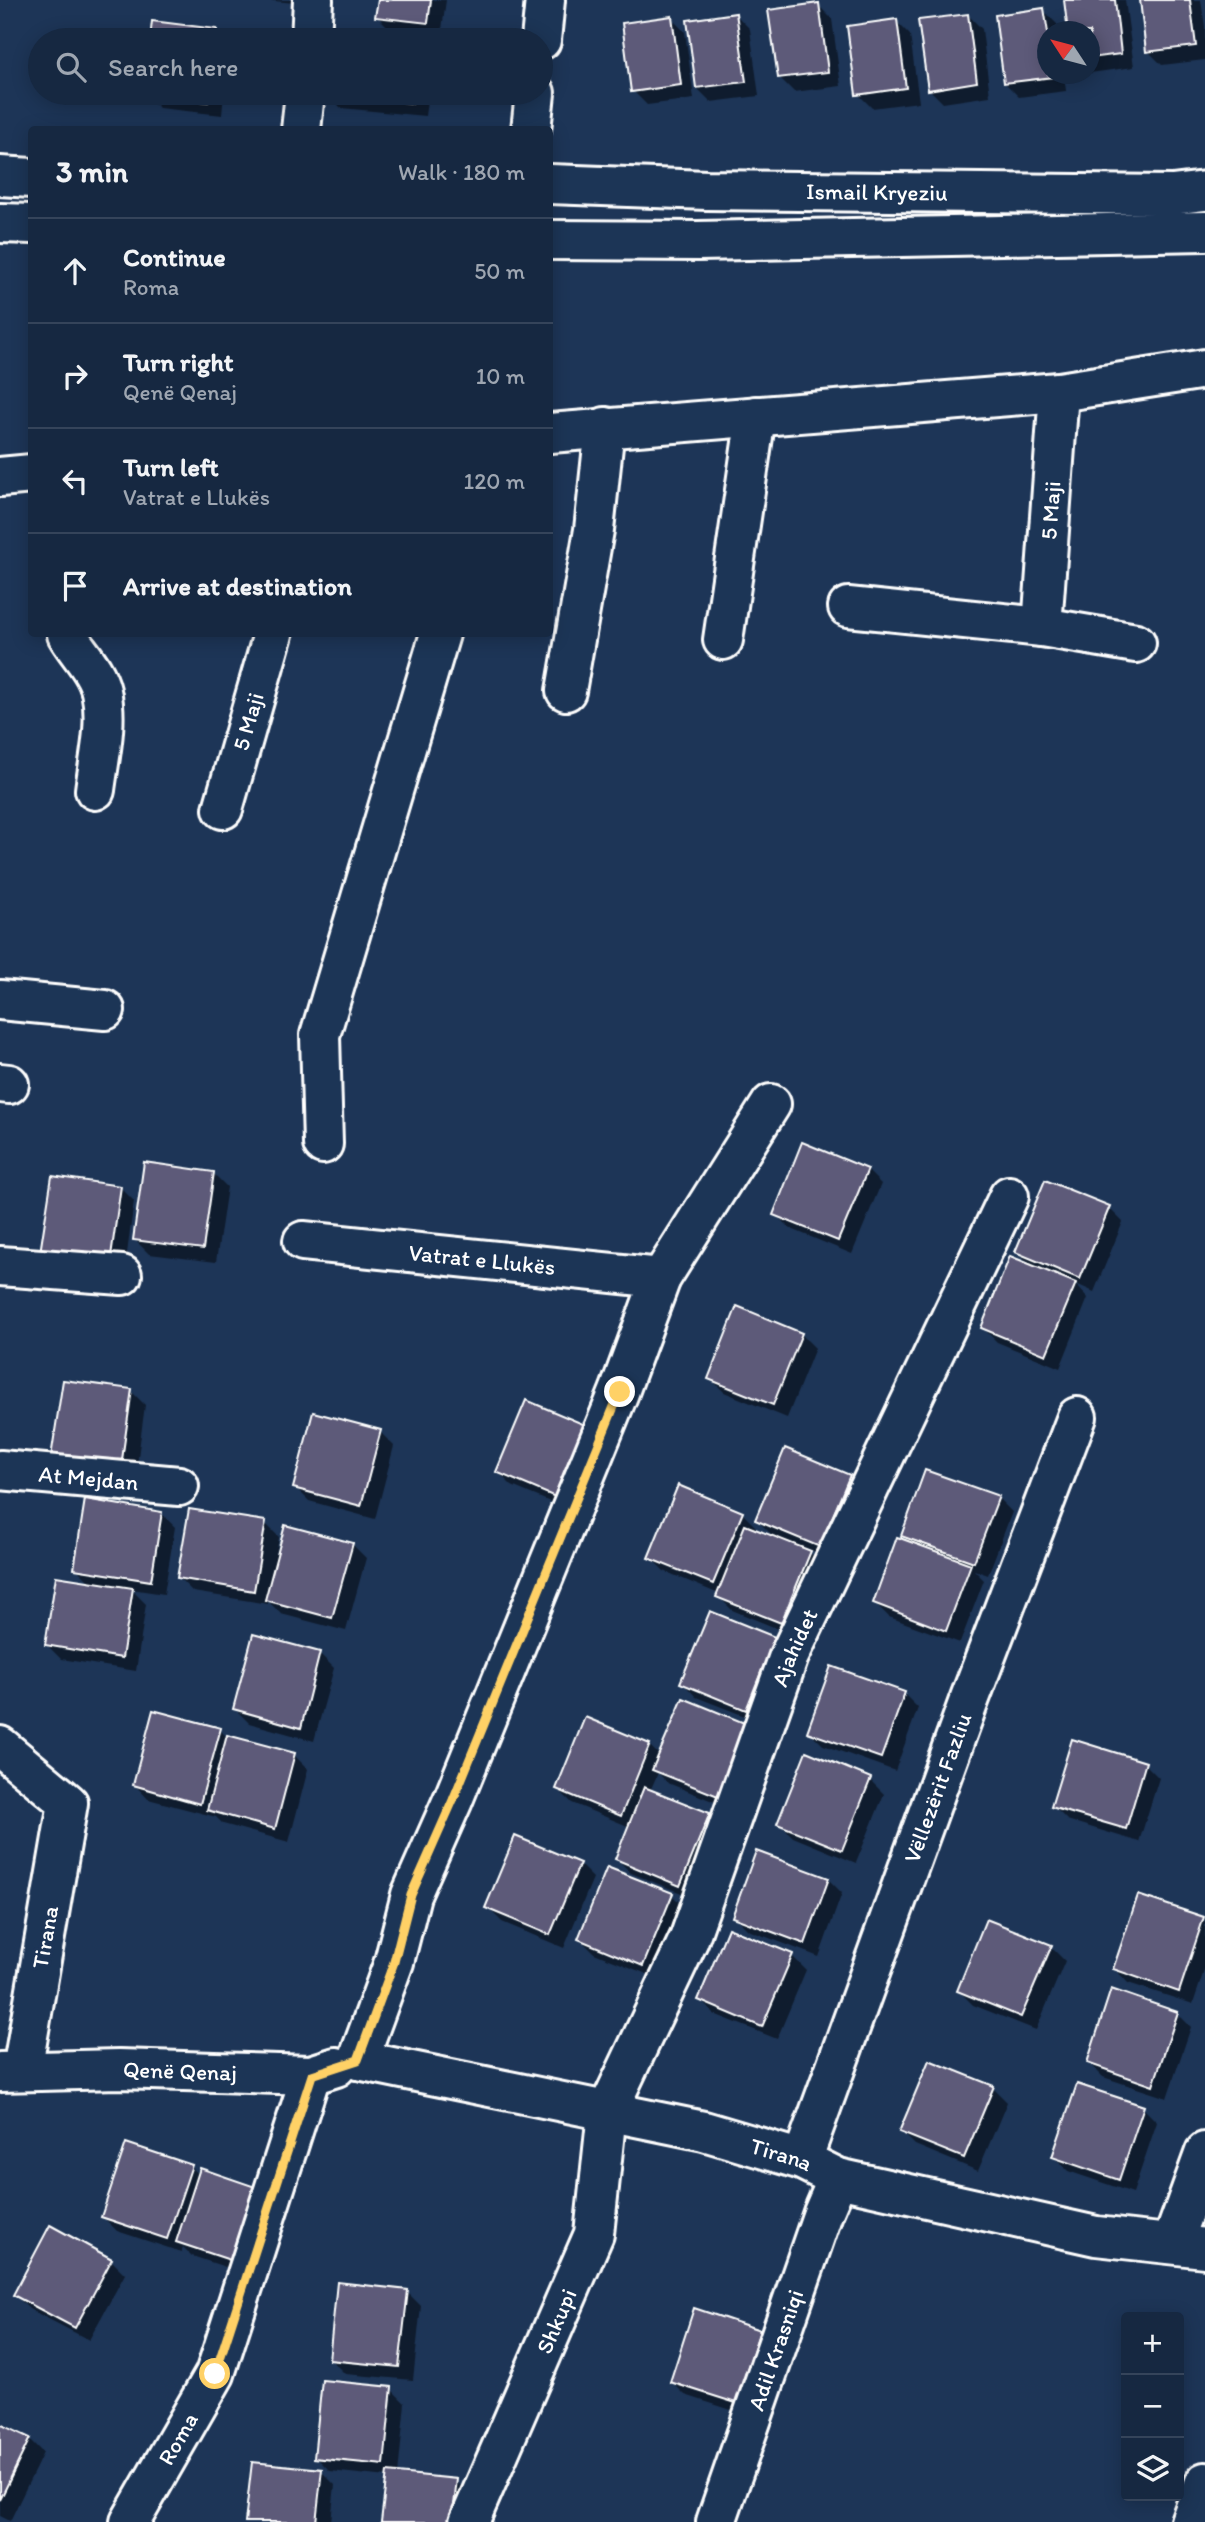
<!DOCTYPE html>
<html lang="en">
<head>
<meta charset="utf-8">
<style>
	body { margin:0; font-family:Itim,sans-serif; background:#1f3048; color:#f1f3f6 }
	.controls { position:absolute; right:21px; bottom:21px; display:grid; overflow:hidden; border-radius:7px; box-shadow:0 4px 18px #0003 }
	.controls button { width:63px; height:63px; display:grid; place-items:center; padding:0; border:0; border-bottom:2px solid #35445a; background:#162841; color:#f1f3f6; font:35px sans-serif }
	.compass { position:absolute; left:1037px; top:21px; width:63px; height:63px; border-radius:50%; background:#162841; box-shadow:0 4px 18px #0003; rotate:306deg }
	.stop { position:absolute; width:21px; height:21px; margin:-16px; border:5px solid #ffd166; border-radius:50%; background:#fff }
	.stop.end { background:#ffd166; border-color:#fff; box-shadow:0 2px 7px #0008 }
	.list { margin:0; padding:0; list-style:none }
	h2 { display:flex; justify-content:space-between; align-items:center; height:91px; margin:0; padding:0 28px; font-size:30px }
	h2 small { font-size:23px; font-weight:400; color:#9ea6b1 }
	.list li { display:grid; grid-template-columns:46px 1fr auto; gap:21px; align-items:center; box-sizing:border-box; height:105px; padding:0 28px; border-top:2px solid #35445a }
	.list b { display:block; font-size:26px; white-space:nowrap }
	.list p { margin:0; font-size:23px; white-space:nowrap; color:#9ea6b1 }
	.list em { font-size:23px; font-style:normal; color:#9ea6b1 }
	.icon { flex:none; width:38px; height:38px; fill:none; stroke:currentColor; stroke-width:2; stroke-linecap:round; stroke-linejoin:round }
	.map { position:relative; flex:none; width:1205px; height:2522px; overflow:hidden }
	.search { position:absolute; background:#162841; box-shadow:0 4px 18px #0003; left:28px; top:28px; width:525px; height:77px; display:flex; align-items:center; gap:18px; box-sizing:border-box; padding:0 24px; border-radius:38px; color:#9ea6b1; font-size:26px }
	.panel { position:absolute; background:#162841; box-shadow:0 4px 18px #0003; left:28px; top:126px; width:525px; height:511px; border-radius:7px }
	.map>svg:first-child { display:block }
	.shadow { fill:#0007 }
	.building { fill:#5d5a79; stroke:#fff; stroke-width:2 }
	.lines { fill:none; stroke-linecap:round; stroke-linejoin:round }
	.minor-casing { stroke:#fff; stroke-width:44 }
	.major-casing { stroke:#fff; stroke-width:44 }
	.minor { stroke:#1d3557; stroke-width:38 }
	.major { stroke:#1d3557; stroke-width:38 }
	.route { stroke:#ffd166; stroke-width:9 }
	.labels { text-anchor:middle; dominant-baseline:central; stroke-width:6; stroke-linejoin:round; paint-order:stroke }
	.street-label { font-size:23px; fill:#fff; stroke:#1d3557 }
</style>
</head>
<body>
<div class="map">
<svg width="1205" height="2522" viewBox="0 0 1205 2522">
	<rect width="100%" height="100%" fill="#1d3557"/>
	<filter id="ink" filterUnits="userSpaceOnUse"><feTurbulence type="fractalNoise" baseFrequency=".0143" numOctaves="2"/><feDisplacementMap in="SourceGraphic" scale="14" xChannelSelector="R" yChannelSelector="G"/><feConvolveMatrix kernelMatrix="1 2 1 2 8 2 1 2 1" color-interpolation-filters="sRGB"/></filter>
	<g filter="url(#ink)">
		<g class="shadow">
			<path d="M265,0H313V5Z"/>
			<path d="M379,0H446L441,37L391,30L377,16Z"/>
			<path d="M1066,0H1125L1134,67L1090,73V32Z"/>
			<path d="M1142,0H1201L1205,27V60L1162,65L1148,51Z"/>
			<path d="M818,5L832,19L841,86L794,92L780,78Z"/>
			<path d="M1043,10L1057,24L1059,32H1048V74H1064L1066,91L1019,97L1005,83Z"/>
			<path d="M736,15L750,29L759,96L711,102L697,88Z"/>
			<path d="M968,15L982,29L990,96L943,103L929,89Z"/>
			<path d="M671,18L685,32L694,99L647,105L633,91Z"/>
			<path d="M896,21L910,35L919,102L872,108L858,94Z"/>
			<path d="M153,23L216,30L226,40H151Z"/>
			<path d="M145,93H224L222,115L159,108Z"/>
			<path d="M327,93H428L425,116L341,108Z"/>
			<path d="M867,1170L881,1184L852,1254L789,1228L775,1214Z"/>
			<path d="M213,1173L227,1187L216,1262L149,1254L135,1240Z"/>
			<path d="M120,1187L134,1201L124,1276L56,1266Z"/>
			<path d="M1109,1208L1123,1222L1094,1292L1074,1283L1088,1298L1060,1368L997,1342L983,1328L1033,1267L1017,1252Z"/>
			<path d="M801,1334L815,1348L787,1418L724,1392L710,1378Z"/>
			<path d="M131,1391L145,1405L135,1480L67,1471Z"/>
			<path d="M527,1403L574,1512L512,1486L498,1472Z"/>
			<path d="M380,1432L394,1446L375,1519L309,1501L295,1487Z"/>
			<path d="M849,1476L863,1490L835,1560L804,1547L824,1566L795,1636L732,1610L718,1596L719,1594L664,1571L650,1557L742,1513L756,1527L755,1530L776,1539L757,1520Z"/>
			<path d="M998,1498L1012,1512L988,1575L974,1570L984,1580L960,1643L889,1617L875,1603L913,1545L903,1535Z"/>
			<path d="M161,1513L175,1527L164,1594L131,1589L146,1604L136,1671L61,1659L47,1645L91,1583L76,1568Z"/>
			<path d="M265,1523L279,1537L276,1556L352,1544L366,1558L346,1631L281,1614L268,1601V1604L193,1592L179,1578Z"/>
			<path d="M255,1637L320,1654L334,1668L314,1741L249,1723L235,1709Z"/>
			<path d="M774,1639L788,1653L760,1722L696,1697L683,1683Z"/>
			<path d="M904,1694L918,1708L895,1771L823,1745L809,1731Z"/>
			<path d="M746,1726L732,1809L668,1783L658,1773L650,1791L709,1815L723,1829L694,1898L631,1873L617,1859L630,1827L572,1803L558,1789L649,1745L660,1756Z"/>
			<path d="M220,1730L227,1737L294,1755L308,1769L289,1842L223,1824L216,1817L148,1799L135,1785Z"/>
			<path d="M807,1754L870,1780L884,1794L856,1863L793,1837L779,1823Z"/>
			<path d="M1145,1764L1159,1778L1139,1842L1067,1820L1053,1806Z"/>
			<path d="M579,1864L593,1878L564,1948L502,1922L488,1908Z"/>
			<path d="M828,1879L842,1893L819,1957L748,1930L734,1916Z"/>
			<path d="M672,1895L686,1909L657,1978L594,1953L580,1939Z"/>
			<path d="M1203,1919L1205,1921V1968L1193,2004L1128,1983L1115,1969Z"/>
			<path d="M1051,1947L1065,1961L1036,2030L973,2005L959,1991Z"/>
			<path d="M792,1956L806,1970L777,2039L714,2014L700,2000Z"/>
			<path d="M1177,2013L1191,2027L1167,2098L1103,2077L1089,2063Z"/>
			<path d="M993,2088L1007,2102L978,2171L915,2145L901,2131Z"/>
			<path d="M1143,2108L1157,2122L1133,2193L1068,2171L1054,2157Z"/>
			<path d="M191,2167L200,2175L256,2277L192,2256L183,2247L181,2252L117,2231L103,2217Z"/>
			<path d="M111,2260L125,2274L89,2340L29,2309L15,2295Z"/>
			<path d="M407,2292L421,2306L413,2380L345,2374L331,2360Z"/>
			<path d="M759,2331L773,2345L750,2416L685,2395L671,2381Z"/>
			<path d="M391,2389L405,2403L398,2475L456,2481L470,2495L467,2522H383L388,2477L330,2471L316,2457Z"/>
			<path d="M0,2426L29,2439L43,2453L10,2521L0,2516Z"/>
			<path d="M321,2471L335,2485L331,2522H247Z"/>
		</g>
		<g class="building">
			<path d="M378,0H431L428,23L375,17Z"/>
			<path d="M1064,0H1115L1121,54L1090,58V32H1068Z"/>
			<path d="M1140,0H1190L1196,46L1146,52Z"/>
			<path d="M819,3L828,72L778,78L768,10Z"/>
			<path d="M1044,8L1048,33V74H1053V77L1004,83L995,15Z"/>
			<path d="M736,13L746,82L696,88L687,20Z"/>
			<path d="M968,14L977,82L928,90L918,20Z"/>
			<path d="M672,16L681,85L631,92L622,23Z"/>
			<path d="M897,19L906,88L856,95L847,26Z"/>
			<path d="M152,21L217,29L216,40H150Z"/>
			<path d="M332,28L418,36V40H330Z"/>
			<path d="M144,93H209L208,102L143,95Z"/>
			<path d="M325,93H413L412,103L325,95Z"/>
			<path d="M802,1142L868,1169L838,1241L773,1215Z"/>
			<path d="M144,1162L214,1172L203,1249L133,1240Z"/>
			<path d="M52,1176L121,1186L110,1263L40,1253Z"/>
			<path d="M1045,1180L1110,1206L1080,1279L1015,1252Z"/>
			<path d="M1010,1256L1076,1283L1046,1355L981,1328Z"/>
			<path d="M737,1306L802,1333L773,1405L708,1379Z"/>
			<path d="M63,1380L132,1389L121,1467L51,1457Z"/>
			<path d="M526,1400L590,1427L560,1499L496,1472Z"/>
			<path d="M313,1412L381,1430L361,1506L293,1488Z"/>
			<path d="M785,1448L850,1475L820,1547L755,1520Z"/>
			<path d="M925,1470L999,1496L974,1562L901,1536Z"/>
			<path d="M678,1485L743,1512L713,1584L648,1558Z"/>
			<path d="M85,1499L162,1512L151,1581L74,1569Z"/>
			<path d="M189,1509L266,1521L254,1591L177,1578Z"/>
			<path d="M285,1525L353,1543L332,1618L265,1600Z"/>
			<path d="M745,1525L811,1551L781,1623L716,1597Z"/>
			<path d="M897,1537L971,1564L946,1631L873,1603Z"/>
			<path d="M56,1576L133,1588L122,1658L45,1645Z"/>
			<path d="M710,1611L775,1637L746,1710L680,1683Z"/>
			<path d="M253,1634L320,1652L301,1728L233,1709Z"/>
			<path d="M831,1666L905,1692L881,1758L807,1732Z"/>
			<path d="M683,1698L747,1724L718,1796L652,1770Z"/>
			<path d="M153,1710L221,1728L200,1804L133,1785Z"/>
			<path d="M585,1717L650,1744L621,1816L556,1789Z"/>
			<path d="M227,1735L295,1753L275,1829L207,1810Z"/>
			<path d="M1072,1739L1146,1762L1126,1829L1051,1807Z"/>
			<path d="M806,1751L871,1778L842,1850L777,1824Z"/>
			<path d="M644,1787L710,1813L680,1886L615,1859Z"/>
			<path d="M515,1836L580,1863L550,1935L485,1908Z"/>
			<path d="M756,1851L829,1878L805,1944L732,1917Z"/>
			<path d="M607,1867L673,1893L643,1966L578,1939Z"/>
			<path d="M1138,1895L1204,1917L1179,1992L1113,1969Z"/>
			<path d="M986,1919L1052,1945L1021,2017L957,1991Z"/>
			<path d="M728,1928L793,1954L762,2027L698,2000Z"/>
			<path d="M1111,1989L1178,2012L1153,2086L1087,2063Z"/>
			<path d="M929,2060L994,2086L964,2158L899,2132Z"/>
			<path d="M1077,2084L1144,2106L1119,2180L1052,2157Z"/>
			<path d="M126,2143L192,2165L167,2239L101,2217Z"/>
			<path d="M200,2168L267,2191L242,2264L176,2242Z"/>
			<path d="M50,2225L112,2259L75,2328L13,2295Z"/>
			<path d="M337,2282L408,2290L399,2367L329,2360Z"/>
			<path d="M694,2308L760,2330L736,2403L670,2382Z"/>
			<path d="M322,2380L392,2387L384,2465L314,2458Z"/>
			<path d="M0,2424L30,2438L0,2500Z"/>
			<path d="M252,2462L322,2469L316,2522H245Z"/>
			<path d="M387,2472L457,2479L452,2522H381Z"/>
		</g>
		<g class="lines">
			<defs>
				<g id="minor">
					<path d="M311,40L313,0"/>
					<path d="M541,40L545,0"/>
					<path d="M301,130L305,93"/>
					<path d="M531,130L535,93"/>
					<path d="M550,433L1059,392L1205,369"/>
					<path d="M0,477L32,474"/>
					<path d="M848,607L1042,627L1136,643"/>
					<path id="s1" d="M1042,627L1059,392"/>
					<path d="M67,634C77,652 96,669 101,691C108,723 99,758 95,790"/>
					<path d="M723,640L756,416"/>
					<path d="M566,691L594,530L605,427"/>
					<path id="s2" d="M223,809L273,634"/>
					<path d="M0,1000L105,1010"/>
					<path d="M0,1083L9,1084"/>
					<path d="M323,1144L320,1035L440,634"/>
					<path id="s3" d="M303,1241L661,1278"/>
					<path d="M0,1266L122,1275"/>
					<path id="s4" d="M0,1470L179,1486"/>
					<path d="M0,1746L68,1803L22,2071"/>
					<path d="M358,2060L394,1962L411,1895L453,1800L619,1392L661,1278L771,1104"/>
					<path id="s5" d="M358,2060L704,2131L802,2160L838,2178L1096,2236L1205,2248"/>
					<path id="s6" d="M0,2072L119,2069L311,2075L336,2067"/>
					<path id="s7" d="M802,2160L970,1698L1077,1417"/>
					<path d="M1172,2243L1205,2152"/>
					<path id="s8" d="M130,2522L215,2374L311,2075"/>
					<path id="s9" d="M469,2522L594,2234L607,2112L689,1939L789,1656L1009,1196"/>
					<path id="s10" d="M716,2522L823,2213L838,2178"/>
					<path d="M1190,2522L1205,2482"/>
				</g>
				<g id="major">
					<path d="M0,176L32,178"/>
					<path id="s11" d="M550,184L707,190L1172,195L1205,191"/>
					<path d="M0,223L32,224"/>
					<path d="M550,240L698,241L1205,231"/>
				</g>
			</defs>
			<use href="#minor" class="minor-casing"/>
			<use href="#major" class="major-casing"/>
			<use href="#minor" class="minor"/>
			<use href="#major" class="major"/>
		</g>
	</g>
	<g class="lines" filter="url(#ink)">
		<path class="route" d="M215,2374L312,2075L358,2060L394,1962L411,1895L453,1800L620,1392"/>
	</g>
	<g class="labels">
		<g class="street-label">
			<text stroke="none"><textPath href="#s11" startOffset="327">Ismail Kryeziu</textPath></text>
			<text stroke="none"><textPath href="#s1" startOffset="117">5 Maji</textPath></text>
			<text stroke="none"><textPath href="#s2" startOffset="91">5 Maji</textPath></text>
			<text stroke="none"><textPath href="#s3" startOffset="180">Vatrat e Llukës</textPath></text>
			<text stroke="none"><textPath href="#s4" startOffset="89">At Mejdan</textPath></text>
			<text stroke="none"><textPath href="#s9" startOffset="938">Ajahidet</textPath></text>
			<text stroke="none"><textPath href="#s7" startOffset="396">Vëllezërit Fazliu</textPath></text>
			<text transform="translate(45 1937) rotate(-80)">Tirana</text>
			<text stroke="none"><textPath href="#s6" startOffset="180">Qenë Qenaj</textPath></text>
			<text stroke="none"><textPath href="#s5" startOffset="434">Tirana</textPath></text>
			<text stroke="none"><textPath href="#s9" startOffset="219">Shkupi</textPath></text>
			<text stroke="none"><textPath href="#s10" startOffset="182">Adil Krasniqi</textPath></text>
			<text stroke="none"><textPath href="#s8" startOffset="96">Roma</textPath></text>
		</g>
	</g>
</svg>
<div class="controls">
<button>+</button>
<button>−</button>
<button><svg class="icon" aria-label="layers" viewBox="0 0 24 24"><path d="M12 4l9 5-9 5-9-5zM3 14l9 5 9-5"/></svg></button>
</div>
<svg class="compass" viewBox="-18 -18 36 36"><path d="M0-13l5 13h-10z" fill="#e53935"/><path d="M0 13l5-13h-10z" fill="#9ea6b1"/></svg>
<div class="stop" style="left:215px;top:2374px"></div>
<div class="stop end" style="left:620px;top:1392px"></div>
<div class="search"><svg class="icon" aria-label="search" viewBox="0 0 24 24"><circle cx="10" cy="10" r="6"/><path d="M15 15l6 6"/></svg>Search here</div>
<section class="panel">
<h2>3 min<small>Walk · 180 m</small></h2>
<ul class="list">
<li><svg class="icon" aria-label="ahead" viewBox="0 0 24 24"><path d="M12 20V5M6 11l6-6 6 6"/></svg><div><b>Continue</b><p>Roma</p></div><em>50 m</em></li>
<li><svg class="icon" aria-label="right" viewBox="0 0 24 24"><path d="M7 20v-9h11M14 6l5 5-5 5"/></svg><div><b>Turn right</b><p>Qenë Qenaj</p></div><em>10 m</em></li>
<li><svg class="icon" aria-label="left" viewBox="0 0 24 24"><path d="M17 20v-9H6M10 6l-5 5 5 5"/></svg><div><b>Turn left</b><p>Vatrat e Llukës</p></div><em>120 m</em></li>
<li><svg class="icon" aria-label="arrive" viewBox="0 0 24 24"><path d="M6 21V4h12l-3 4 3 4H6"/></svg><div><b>Arrive at destination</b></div></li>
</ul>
</section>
</div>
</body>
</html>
